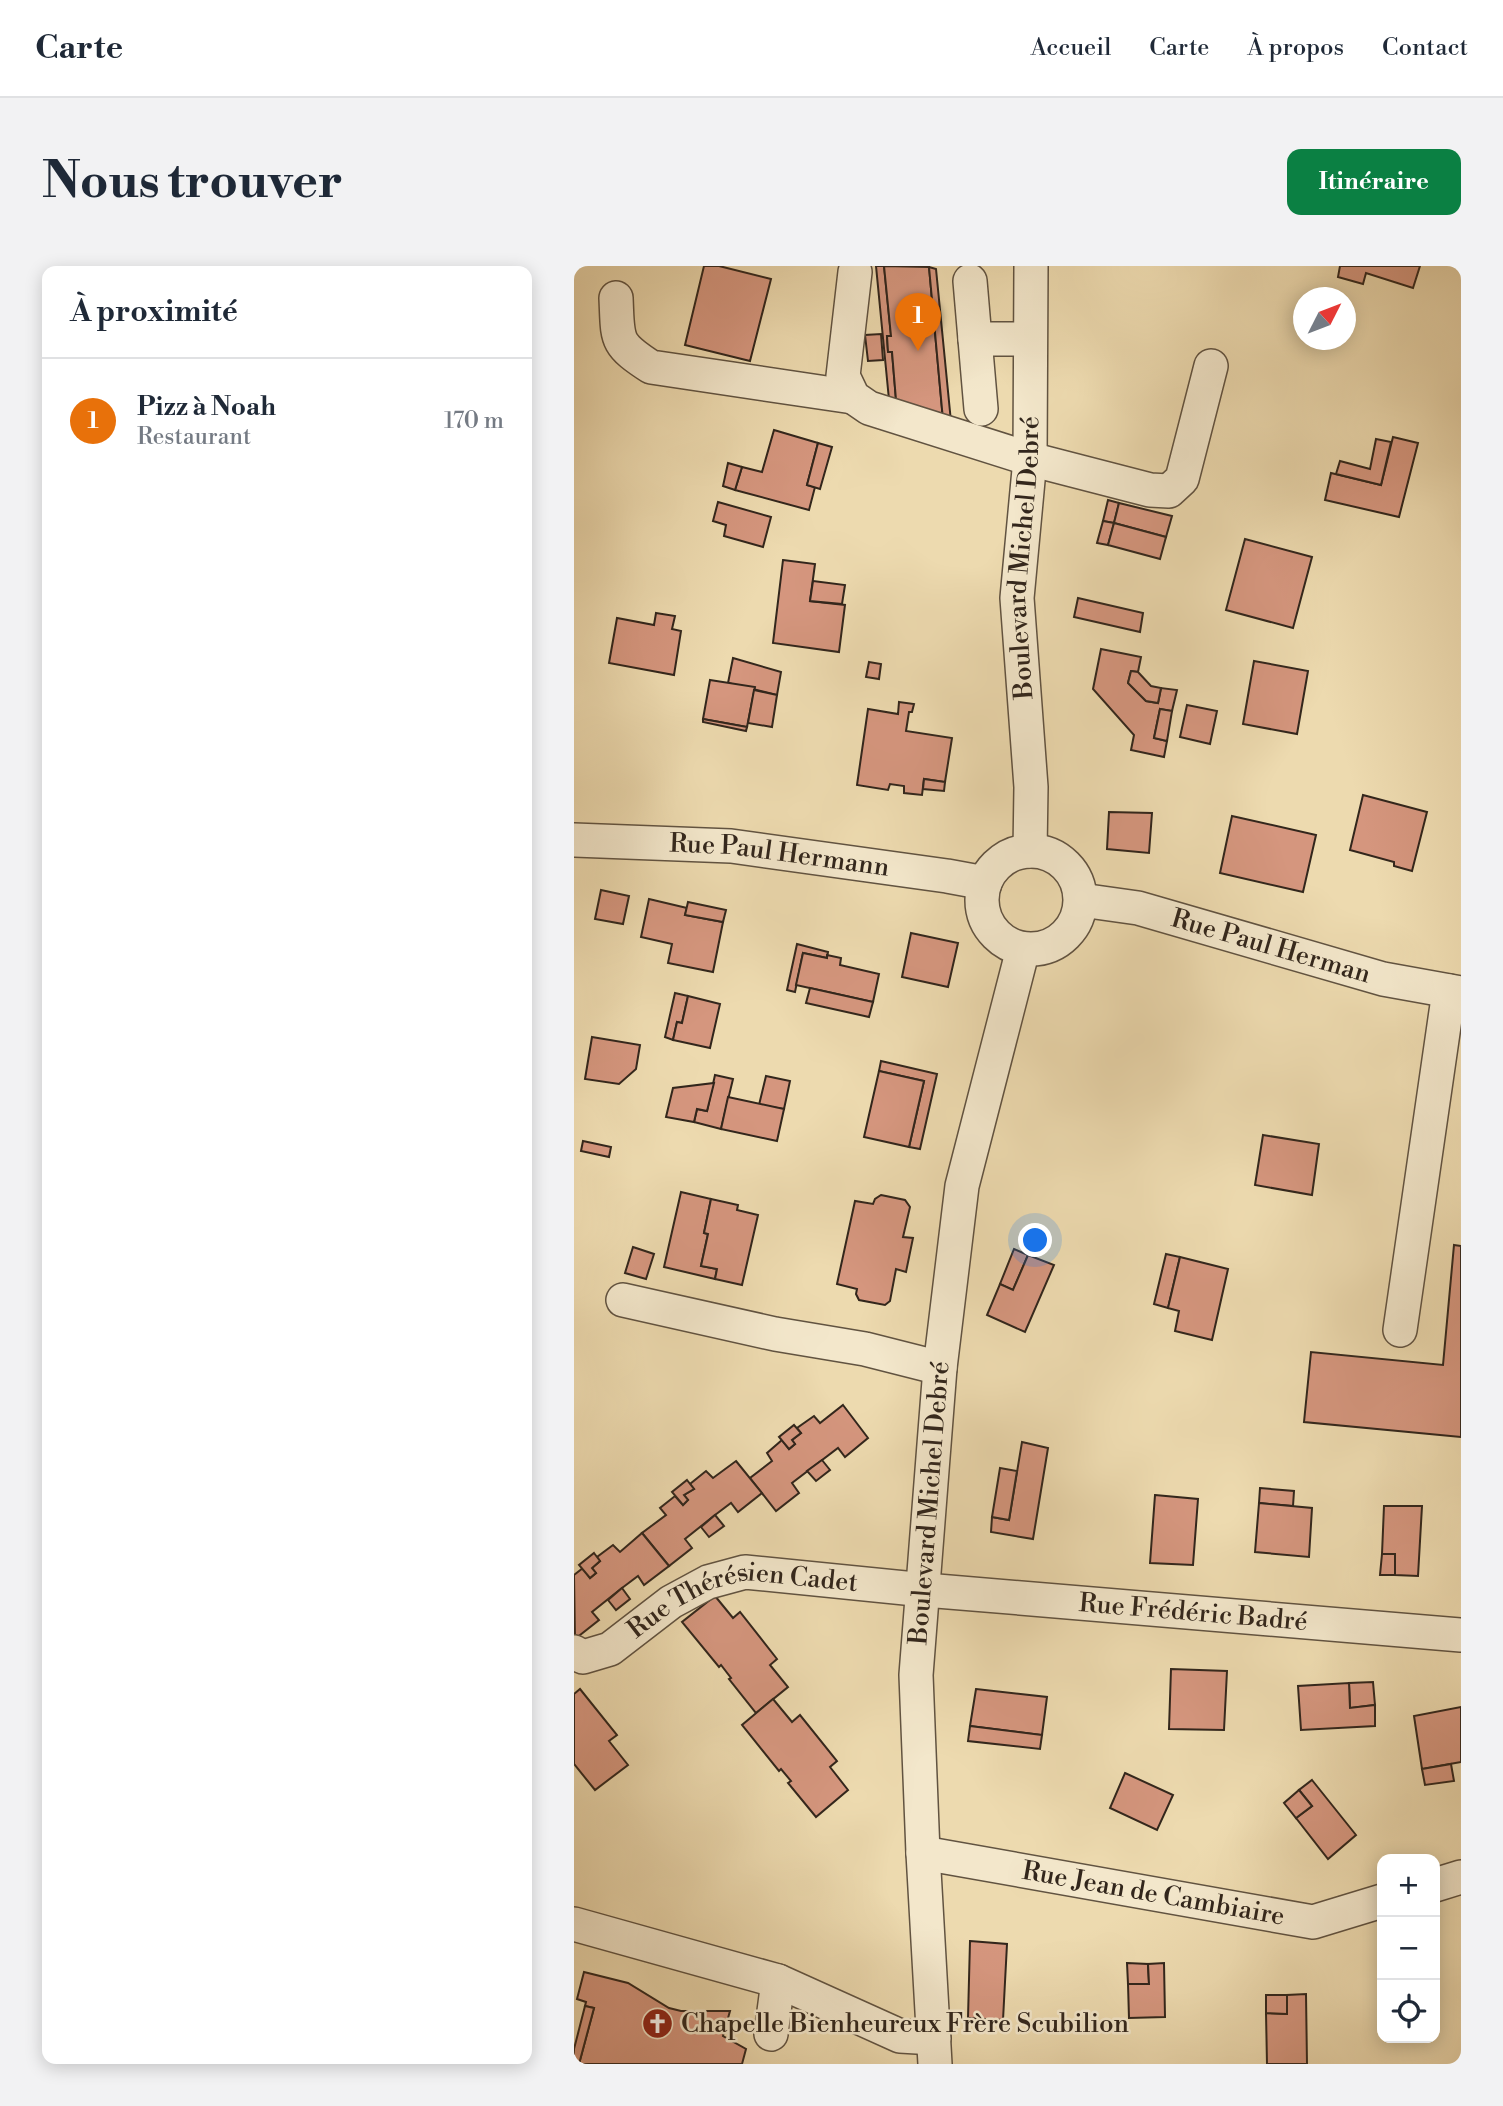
<!DOCTYPE html>
<html lang="fr">
<head>
<meta charset="utf-8">
<style>
	body { margin:0; font-family:"Libre Bodoni",serif; background:#f2f2f3; color:#1f2937 }
	.controls { position:absolute; right:21px; bottom:21px; display:grid; overflow:hidden; border-radius:14px; box-shadow:0 4px 18px #0003 }
	.controls button { width:63px; height:63px; display:grid; place-items:center; padding:0; border:0; border-bottom:2px solid #e0e1e3; background:#fff; color:#1f2937; font:35px sans-serif }
	.compass { position:absolute; left:719px; top:21px; width:63px; height:63px; border-radius:50%; background:#fff; box-shadow:0 4px 18px #0003; rotate:48deg }
	.you { position:absolute; left:462px; top:975px; width:24px; height:24px; margin:-18px; border:5px solid #fff; border-radius:50%; background:#1a73e8; box-shadow:0 0 0 10px #1a73e833 }
	.badge { display:grid; place-items:center; width:46px; height:46px; border-radius:50%; background:#0b8043; color:#fff; font-size:23px; font-weight:700 }
	.pin { position:absolute; translate:-50% -58px; filter:drop-shadow(0 2px 4px #0008) }
	.pin::after { content:''; position:absolute; top:37px; width:24px; height:21px; background:inherit; clip-path:polygon(0 0,100% 0,50% 100%) }
	.list { margin:0; padding:0; list-style:none }
	h2 { display:flex; justify-content:space-between; align-items:center; height:91px; margin:0; padding:0 28px; font-size:30px }
	h2 small { font-size:23px; font-weight:400; color:#747a83 }
	.list li { display:grid; grid-template-columns:46px 1fr auto; gap:21px; align-items:center; box-sizing:border-box; height:126px; padding:0 28px; border-top:2px solid #e0e1e3 }
	.list b { display:block; font-size:26px; white-space:nowrap }
	.list p { margin:0; font-size:23px; white-space:nowrap; color:#747a83 }
	.list em { font-size:23px; font-style:normal; color:#747a83 }
	.icon { flex:none; width:38px; height:38px; fill:none; stroke:currentColor; stroke-width:2; stroke-linecap:round; stroke-linejoin:round }
	.map { position:relative; flex:none; width:887px; height:1798px; overflow:hidden; border-radius:14px }
	header { display:flex; align-items:center; gap:42px; box-sizing:border-box; height:98px; padding:0 35px; background:#fff; border-bottom:2px solid #e0e1e3 }
	header strong { font-size:33px }
	nav { display:flex; gap:38px; margin-inline-start:auto; font-size:24px }
	.intro { display:flex; align-items:center; justify-content:space-between; box-sizing:border-box; height:168px; padding:0 42px }
	h1 { margin:0; font-size:49px }
	.button { padding:18px 32px; border-radius:14px; background:#0b8043; color:#fff; font-size:24px; font-weight:700 }
	main { display:flex; gap:42px; padding:0 42px }
	aside { flex:1; background:#fff; border-radius:14px; box-shadow:0 4px 18px #0003 }
	.map>svg:first-child { display:block }
	.building { fill:#d5967e; stroke:#32261c; stroke-width:2 }
	.lines { fill:none; stroke-linecap:round; stroke-linejoin:round }
	.minor-casing { stroke:#615341; stroke-width:36 }
	.minor { stroke:#f3e7cb; stroke-width:33 }
	.labels { text-anchor:middle; dominant-baseline:central; stroke-width:5; stroke-linejoin:round; paint-order:stroke }
	.street-label { font-size:26px; fill:#32261c; stroke:#f3e7cb }
	.poi-label { font-size:26px; fill:#32261c; stroke:#f3e7cb; text-anchor:start }
</style>
</head>
<body>
<header>
<strong>Carte</strong>
<nav><a>Accueil</a><a>Carte</a><a>À propos</a><a>Contact</a></nav>
</header>
<div class="intro"><h1>Nous trouver</h1><a class="button">Itinéraire</a></div>
<main>
<aside>
<h2>À proximité<small></small></h2>
<ul class="list">
<li><span class="badge" style="background:#e8710a">1</span><div><b>Pizz à Noah</b><p>Restaurant</p></div><em>170 m</em></li>
</ul>
</aside>
<div class="map">
<svg width="887" height="1798" viewBox="0 0 887 1798">
	<rect width="100%" height="100%" fill="#eddaaf"/>
	<filter id="stains"><feTurbulence type="fractalNoise" baseFrequency=".00286" numOctaves="4"/><feColorMatrix values="0 0 0 0 .2 0 0 0 0 .09 0 0 0 0 .02 0 0 0 .5 -.17"/></filter>
	<radialGradient id="worn" r=".72"><stop offset=".6" stop-color="#630" stop-opacity="0"/><stop offset="1" stop-color="#630" stop-opacity=".3"/></radialGradient>
	<g class="building">
		<path d="M130,0H145L197,13L176,95L111,79Z"/>
		<path d="M302,0H310L317,70H313L314,86H318L323,146L316,144Z"/>
		<path d="M310,0L355,1L369,154L323,146L318,86H314L313,70H317Z"/>
		<path d="M766,0H846L839,22L792,7L789,18L764,11Z"/>
		<path d="M355,1L362,3L377,156L369,154Z"/>
		<path d="M307,68L309,94L294,95L291,69Z"/>
		<path d="M200,164L244,177L233,219L241,221L235,244L161,224L168,201L188,206Z"/>
		<path d="M819,171L844,177L825,251L751,234L757,207L807,219Z"/>
		<path d="M802,173L817,176L807,219L762,208L766,195L796,203Z"/>
		<path d="M244,177L258,181L246,223L233,219Z"/>
		<path d="M154,197L168,201L161,224L149,220Z"/>
		<path d="M534,234L545,237L540,257L529,255Z"/>
		<path d="M144,236L197,251L189,281L150,270L152,259L139,255Z"/>
		<path d="M545,237L598,250L592,271L540,257Z"/>
		<path d="M529,255L540,257L534,279L523,277Z"/>
		<path d="M540,257L592,271L586,293L534,279Z"/>
		<path d="M671,273L738,291L719,362L652,344Z"/>
		<path d="M209,294L241,298L236,335L271,339L265,386L199,377Z"/>
		<path d="M239,315L271,319L268,338L236,335Z"/>
		<path d="M504,332L569,347L566,366L500,351Z"/>
		<path d="M82,347L101,350L98,363L107,365L100,409L35,397L43,352L80,359Z"/>
		<path d="M527,383L567,391L564,406L557,405L554,417L572,435L584,437L587,422L603,424L598,445L586,443L580,472L593,475L590,491L557,484L560,469L519,423Z"/>
		<path d="M159,392L207,406L203,429L154,417Z"/>
		<path d="M680,395L734,405L723,468L669,458Z"/>
		<path d="M295,396L307,398L305,413L292,411Z"/>
		<path d="M557,405L564,406L577,420L587,422L584,437L572,435L554,417Z"/>
		<path d="M136,414L181,421L173,461L129,453Z"/>
		<path d="M180,424L203,429L198,461L174,457Z"/>
		<path d="M325,436L340,438L338,446H335L332,465L378,472L371,516L350,513L348,529L330,527V520L316,518L314,524L283,519L294,443L324,448Z"/>
		<path d="M613,439L643,445L636,478L606,471Z"/>
		<path d="M586,443L598,445L593,475L580,472Z"/>
		<path d="M129,453L173,461L172,465L129,456Z"/>
		<path d="M350,513L371,516L370,525L349,523Z"/>
		<path d="M789,529L853,546L838,605L820,600V596L776,584Z"/>
		<path d="M535,546L578,547L575,587L533,583Z"/>
		<path d="M658,550L742,569L729,626L646,607Z"/>
		<path d="M27,624L55,630L49,658L21,653Z"/>
		<path d="M75,633L113,642L111,649L149,656L139,706L94,697L98,678L67,671Z"/>
		<path d="M114,636L152,644L149,656L111,649Z"/>
		<path d="M337,667L384,677L374,721L328,711Z"/>
		<path d="M223,678L254,686L253,692L229,687L221,726L213,724Z"/>
		<path d="M229,687L253,692V689L267,692L266,699L305,708L299,736L222,719Z"/>
		<path d="M236,722L299,736L295,751L232,737Z"/>
		<path d="M101,727L114,730L108,757L103,756L99,774L91,771Z"/>
		<path d="M114,730L146,738L136,782L99,774L103,756L108,757Z"/>
		<path d="M18,771L66,779L62,803L45,818L11,813Z"/>
		<path d="M307,795L363,808L346,883L335,881L350,815L305,805Z"/>
		<path d="M305,805L350,815L335,881L290,871Z"/>
		<path d="M141,809L159,813L147,863L120,856L123,843L133,845Z"/>
		<path d="M192,810L216,815L210,843L185,839Z"/>
		<path d="M140,817L133,845L123,843L120,856L92,851L99,822Z"/>
		<path d="M154,831L210,843L203,875L147,863Z"/>
		<path d="M689,869L745,878L738,929L681,919Z"/>
		<path d="M9,875L37,881L35,891L7,885Z"/>
		<path d="M107,926L137,933L130,967L134,968L127,1000L143,1003L141,1013L90,1001Z"/>
		<path d="M307,929L331,934L336,941L329,971L339,972L332,1006L322,1003L316,1035L311,1039L285,1034L282,1028L283,1023L263,1018L281,935L299,938L301,933Z"/>
		<path d="M137,933L164,939L163,944L184,949L168,1019L141,1013L143,1003L127,1000L134,968L130,967Z"/>
		<path d="M880,979L887,980V1171L730,1156L737,1086L869,1099Z"/>
		<path d="M59,981L80,988L72,1013L51,1007Z"/>
		<path d="M440,983L454,989L439,1024L426,1018Z"/>
		<path d="M592,988L606,991L594,1042L580,1038Z"/>
		<path d="M454,989L480,999L451,1066L413,1049L426,1018L439,1024Z"/>
		<path d="M606,991L654,1003L638,1074L601,1065L605,1045L594,1042Z"/>
		<path d="M269,1139L294,1172L271,1191L264,1182L218,1217L225,1227L202,1245L176,1212L198,1195L193,1187L208,1174L215,1183L221,1178L218,1174L227,1167L223,1162L240,1150L246,1157Z"/>
		<path d="M220,1159L227,1167L218,1174L221,1178L215,1183L205,1171Z"/>
		<path d="M448,1176L474,1182L459,1273L417,1266L418,1251L435,1254Z"/>
		<path d="M248,1194L256,1204L242,1215L233,1205Z"/>
		<path d="M162,1195L188,1227L164,1246L157,1237L141,1249L111,1273L118,1282L95,1300L68,1267L92,1249L86,1242L101,1230L109,1239L114,1234L110,1229L120,1223L116,1218L132,1205L139,1212Z"/>
		<path d="M426,1202L443,1205L435,1254L418,1251Z"/>
		<path d="M113,1214L120,1223L110,1229L114,1234L109,1239L98,1226Z"/>
		<path d="M686,1222L720,1225L719,1240L685,1237Z"/>
		<path d="M581,1229L624,1233L619,1299L576,1297Z"/>
		<path d="M685,1237L738,1242L735,1291L681,1286Z"/>
		<path d="M810,1240H848L844,1310L821,1309V1288H808Z"/>
		<path d="M141,1249L150,1260L135,1271L127,1261Z"/>
		<path d="M68,1267L95,1300L70,1319L64,1310L48,1322L18,1346L25,1354L1,1373L0,1309L9,1302L16,1312L22,1307L18,1302L26,1295L23,1291L39,1279L46,1286Z"/>
		<path d="M20,1287L26,1295L18,1302L22,1307L16,1312L5,1299Z"/>
		<path d="M808,1288H821V1309H806Z"/>
		<path d="M48,1322L56,1333L42,1344L34,1334Z"/>
		<path d="M141,1330L159,1352L166,1346L203,1393L196,1399L214,1421L182,1447L155,1413L157,1412L147,1399L145,1401L108,1356Z"/>
		<path d="M597,1403L653,1405L650,1464L595,1463Z"/>
		<path d="M799,1416L801,1439L776,1442L775,1417Z"/>
		<path d="M775,1417L776,1442L801,1439V1460L727,1464L724,1420Z"/>
		<path d="M6,1423L43,1469L35,1475L54,1499L21,1524L0,1498V1428Z"/>
		<path d="M402,1423L473,1431L468,1469L396,1460Z"/>
		<path d="M199,1433L218,1456L226,1449L263,1495L256,1501L274,1524L242,1551L214,1517L217,1515L207,1503L205,1505L168,1459Z"/>
		<path d="M887,1441V1496L848,1503L840,1450Z"/>
		<path d="M396,1460L468,1469L466,1483L394,1475Z"/>
		<path d="M877,1498L880,1515L851,1519L848,1503Z"/>
		<path d="M551,1507L599,1529L583,1564L536,1542Z"/>
		<path d="M738,1514L782,1569L754,1593L722,1552L738,1540L725,1524Z"/>
		<path d="M725,1524L738,1540L722,1552L710,1537Z"/>
		<path d="M396,1675L433,1678L429,1754L394,1752Z"/>
		<path d="M553,1697L574,1698L575,1718H554Z"/>
		<path d="M590,1697L591,1751L555,1752L554,1718H575L574,1698Z"/>
		<path d="M10,1706L54,1717L95,1742L107,1745H156L149,1770L172,1783L168,1798H5L20,1742L11,1740L12,1736L3,1733Z"/>
		<path d="M732,1728L733,1798H693L692,1747L713,1748V1729Z"/>
		<path d="M692,1729H713V1748L692,1747Z"/>
		<path d="M11,1740L20,1742L5,1798H0V1783Z"/>
	</g>
	<g class="lines">
		<defs>
			<g id="minor">
				<path d="M281,6L269,110L279,131L295,142L456,193L576,224L595,225L608,213L637,100"/>
				<path d="M396,15L407,143"/>
				<path d="M42,32C44,74 40,77 77,101L279,131"/>
				<path d="M401,73H456"/>
				<path id="s1" d="M0,574L157,580L373,610L411,617"/>
				<path id="s2" d="M456,585L457,521L443,332L456,193L457,0"/>
				<circle cx="457" cy="634" r="49"/>
				<path id="s3" d="M507,634L564,642L809,713L887,727"/>
				<path d="M49,1034L201,1068L291,1083L366,1102"/>
				<path d="M826,1064L875,725"/>
				<path id="s4" d="M0,1386L9,1391L36,1383L97,1336L134,1316L171,1306L351,1324L887,1369"/>
				<path id="s5" d="M349,1587L739,1656L808,1635"/>
				<path d="M861,1619L887,1611"/>
				<path d="M0,1658L204,1715L326,1770L360,1772"/>
				<path d="M197,1768L204,1715"/>
				<path id="s6" d="M361,1798L349,1587L342,1409L366,1102L388,920L449,683"/>
			</g>
		</defs>
		<use href="#minor" class="minor-casing"/>
		<use href="#minor" class="minor"/>
	</g>
	<defs>
		<symbol id="church-disc" viewBox="-11 -11 22 22"><circle r="9.5" fill="#8f2418" stroke="#f3e7cb"/><path d="M-1.2-6h2.4v3.5h3.3v2.4h-3.3V6h-2.4V-.1h-3.3v-2.4h3.3Z" fill="#fff"/></symbol>
	</defs>
	<g fill-rule="evenodd">
		<use href="#church-disc" x="66" y="1740" width="35" height="35"/>
	</g>
	<g class="labels">
		<g class="street-label">
			<text stroke="none"><textPath href="#s2" startOffset="294">Boulevard Michel Debré</textPath></text>
			<text stroke="none"><textPath href="#s1" startOffset="206">Rue Paul Hermann</textPath></text>
			<text stroke="none"><textPath href="#s3" startOffset="196">Rue Paul Herman</textPath></text>
			<text stroke="none"><textPath href="#s6" startOffset="562">Boulevard Michel Debré</textPath></text>
			<text stroke="none"><textPath href="#s4" startOffset="187">Rue Thérésien Cadet</textPath></text>
			<text stroke="none"><textPath href="#s4" startOffset="646">Rue Frédéric Badré</textPath></text>
			<text stroke="none"><textPath href="#s5" startOffset="234">Rue Jean de Cambiaire</textPath></text>
		</g>
		<g class="poi-label">
			<text x="107" y="1758">Chapelle Bienheureux Frère Scubilion</text>
		</g>
	</g>
	<rect width="100%" height="100%" filter="url(#stains)"/>
	<rect width="100%" height="100%" fill="url(#worn)"/>
</svg>
<div class="controls">
<button>+</button>
<button>−</button>
<button><svg class="icon" aria-label="locate" viewBox="0 0 24 24"><circle cx="12" cy="12" r="6"/><path d="M12 2v4M12 18v4M2 12h4M18 12h4"/></svg></button>
</div>
<svg class="compass" viewBox="-18 -18 36 36"><path d="M0-13l5 13h-10z" fill="#e53935"/><path d="M0 13l5-13h-10z" fill="#747a83"/></svg>
<div class="you"></div>
<div class="pin badge" style="left:344px;top:85px;background:#e8710a">1</div>
</div>
</main>
</body>
</html>
